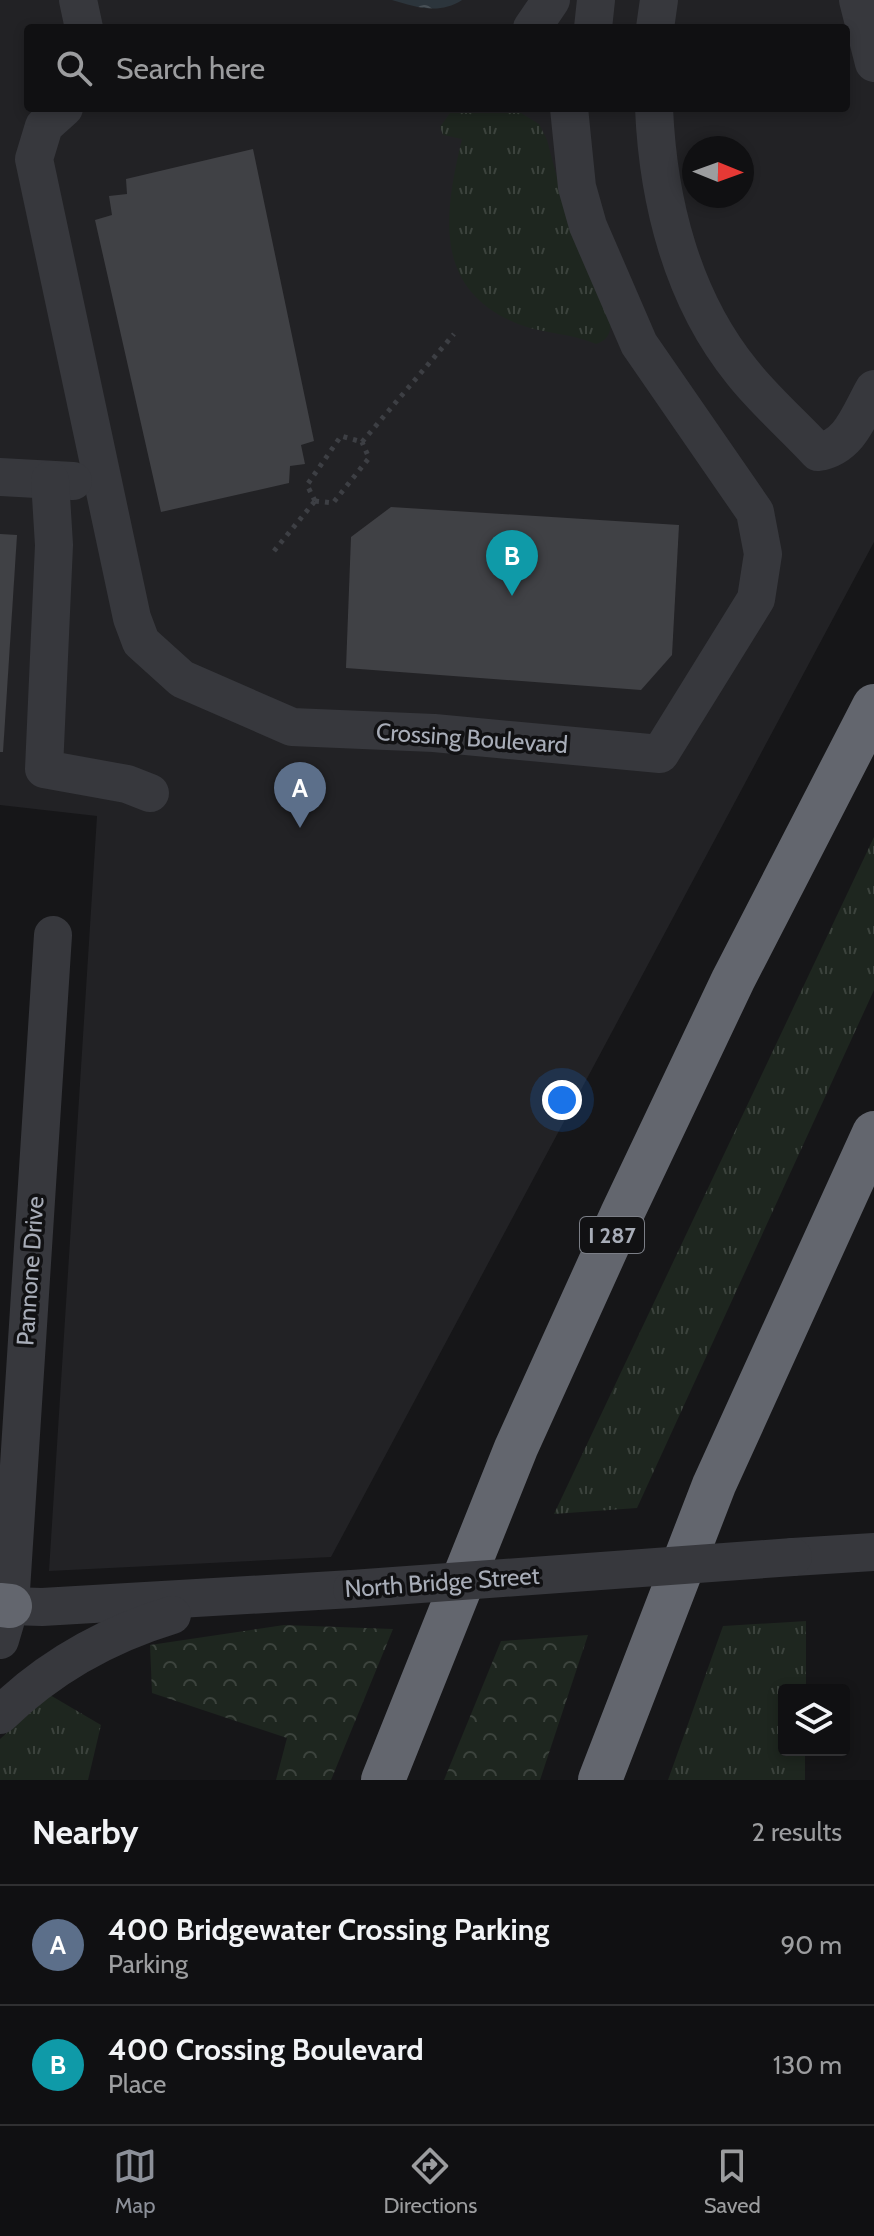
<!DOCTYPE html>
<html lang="en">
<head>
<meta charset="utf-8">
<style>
	body { margin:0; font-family:Cabin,sans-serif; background:#1e1e20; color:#f1f3f6 }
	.controls { position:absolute; right:24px; bottom:24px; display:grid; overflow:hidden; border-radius:8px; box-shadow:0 4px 12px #0003 }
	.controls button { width:72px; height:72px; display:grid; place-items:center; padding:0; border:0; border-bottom:2px solid #303032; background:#101012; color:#f1f3f6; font:40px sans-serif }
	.compass { position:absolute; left:682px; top:136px; width:72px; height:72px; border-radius:50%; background:#101012; box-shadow:0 4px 12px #0003; rotate:91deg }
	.you { position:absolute; left:562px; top:1100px; width:28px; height:28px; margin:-20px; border:6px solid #fff; border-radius:50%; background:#1a73e8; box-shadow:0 0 0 12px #1a73e833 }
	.badge { display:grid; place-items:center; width:52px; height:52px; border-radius:50%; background:#8c9099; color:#fff; font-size:26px; font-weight:700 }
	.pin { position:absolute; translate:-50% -66px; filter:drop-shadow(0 2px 4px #0008) }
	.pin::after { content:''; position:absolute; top:42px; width:28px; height:24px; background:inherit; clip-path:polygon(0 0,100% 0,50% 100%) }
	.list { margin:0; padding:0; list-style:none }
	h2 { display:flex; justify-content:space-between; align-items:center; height:104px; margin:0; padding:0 32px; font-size:34px }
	h2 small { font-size:26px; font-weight:400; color:#9c9d9f }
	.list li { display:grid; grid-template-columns:52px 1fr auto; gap:24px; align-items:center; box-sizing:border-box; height:120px; padding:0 32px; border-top:2px solid #303032 }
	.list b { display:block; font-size:30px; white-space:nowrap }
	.list p { margin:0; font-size:26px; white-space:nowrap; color:#9c9d9f }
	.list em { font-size:26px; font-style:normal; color:#9c9d9f }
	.icon { flex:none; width:44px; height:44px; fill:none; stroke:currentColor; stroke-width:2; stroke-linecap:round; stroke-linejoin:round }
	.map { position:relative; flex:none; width:874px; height:1780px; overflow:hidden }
	.search { position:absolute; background:#101012; box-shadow:0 4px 12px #0003; left:24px; right:24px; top:24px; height:88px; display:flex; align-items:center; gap:20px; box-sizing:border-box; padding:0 28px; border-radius:8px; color:#9c9d9f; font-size:30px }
	.sheet { height:344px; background:#101012 }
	nav { display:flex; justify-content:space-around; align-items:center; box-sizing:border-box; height:112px; border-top:2px solid #303032; background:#101012; font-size:22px; color:#9c9d9f }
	nav a { display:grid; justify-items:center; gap:4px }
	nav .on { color:#8c9099 }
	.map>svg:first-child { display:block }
	.built { fill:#222225; fill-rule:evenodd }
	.grass { fill:url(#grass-tufts) }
	.forest { fill:url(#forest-crowns) }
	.water { fill:url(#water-waves) }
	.building { fill:#404145 }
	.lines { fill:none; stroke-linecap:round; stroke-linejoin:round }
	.path { stroke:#3d3f44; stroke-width:5; stroke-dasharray:4 6; stroke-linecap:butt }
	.minor { stroke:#37383d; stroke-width:38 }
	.highway { stroke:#63666e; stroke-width:44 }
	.minor-bridge { stroke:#37383d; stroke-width:38 }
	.labels { text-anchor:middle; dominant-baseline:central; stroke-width:7; stroke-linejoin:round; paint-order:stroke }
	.shield { fill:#111113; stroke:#7b7e86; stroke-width:2 }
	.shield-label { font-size:22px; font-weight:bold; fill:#a8adb8 }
	.street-label { font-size:24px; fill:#a8adb8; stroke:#111113 }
</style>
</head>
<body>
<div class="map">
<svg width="874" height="1780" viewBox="0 0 874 1780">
	<defs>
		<pattern id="grass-tufts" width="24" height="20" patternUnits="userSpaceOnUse" patternTransform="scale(2)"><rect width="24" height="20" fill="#1e261f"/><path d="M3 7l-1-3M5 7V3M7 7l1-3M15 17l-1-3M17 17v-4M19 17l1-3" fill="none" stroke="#3c433d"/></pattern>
		<pattern id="forest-crowns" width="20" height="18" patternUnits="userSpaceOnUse" patternTransform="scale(2)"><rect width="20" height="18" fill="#1e261f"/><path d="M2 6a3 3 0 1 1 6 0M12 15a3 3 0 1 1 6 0" fill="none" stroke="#3c433d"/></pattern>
		<pattern id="water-waves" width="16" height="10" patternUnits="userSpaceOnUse" patternTransform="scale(2)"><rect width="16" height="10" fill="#2c353c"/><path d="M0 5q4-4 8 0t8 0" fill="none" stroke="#485056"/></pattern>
	</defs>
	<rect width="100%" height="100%" fill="#161618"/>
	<path class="built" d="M0,0H874V542L331,1557L49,1571L97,816L0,805ZM28,28H846V108H28ZM694,148H742V196H694Z"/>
	<g class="grass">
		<path d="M450,113H521L539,124L547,140L571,230L611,322C610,334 608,340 596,344C572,333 543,334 518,324C432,289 444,214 462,139L443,135L440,127Z"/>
		<path d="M874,837V990L637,1508L554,1514Z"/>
		<path d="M806,1621V1690H784V1750H805V1780H668L723,1626Z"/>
		<path d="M50,1695L101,1725L88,1780H0V1739Z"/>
	</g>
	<g class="forest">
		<path d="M284,1625L393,1629L331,1780H276L287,1738L152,1693L150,1645Z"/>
		<path d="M588,1635L540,1780H444L501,1641Z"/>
	</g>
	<path class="water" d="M392,0H462C439,15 416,7 392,0Z"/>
	<g class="building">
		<path d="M253,149L314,441L301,445L305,464L290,466L289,483L161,512L95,220L112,215L109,196L127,194L126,179Z"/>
		<path d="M391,507L679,525L672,655L641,690L346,668L351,537Z"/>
		<path d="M0,534L17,535L3,752H0Z"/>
	</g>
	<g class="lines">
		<g class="path">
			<path d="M362,442L454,334"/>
			<path d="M315,501L307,485L341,436L362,442"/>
			<path d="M315,501L333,503L369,458L362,442"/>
			<path d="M274,551L315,501"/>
		</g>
		<g class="minor">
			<path d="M78,0L84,28"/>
			<path d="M858,0L874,63"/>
			<path d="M532,28L551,0"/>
			<path d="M593,28L596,0"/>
			<path d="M655,28L659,0"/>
			<path d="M64,108L44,126L34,159L132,618L141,642L182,679L292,727L434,733L660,754L756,599L763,554L755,512L639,344L588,226L577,187L569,108"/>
			<path d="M654,108C658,201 682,298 742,372C764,400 793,425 818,452C850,447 859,415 874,389"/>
			<path d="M0,477L73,481"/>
			<path d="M50,480L54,545L44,769L127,784L150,793"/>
			<path d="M793,1557L874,1552"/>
			<path d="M10,1606L42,1607L352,1589"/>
			<path d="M0,1640L10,1606L53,935"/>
			<path d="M0,1715C50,1666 106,1635 172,1615"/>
		</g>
		<g class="highway">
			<path d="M0,1605L10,1606"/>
			<path d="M383,1780L516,1448L622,1214L733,980L874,706"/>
			<path d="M600,1780L714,1485L874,1133"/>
		</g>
		<path class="minor-bridge" d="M352,1589L793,1557"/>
	</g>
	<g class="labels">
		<rect class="shield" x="580" y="1217" width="64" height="36" rx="6"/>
		<g class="shield-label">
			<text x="612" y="1235">I 287</text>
		</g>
		<g class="street-label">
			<text transform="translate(472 738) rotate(4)">Crossing Boulevard</text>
			<text transform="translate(30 1271) rotate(-86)">Pannone Drive</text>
			<text transform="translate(442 1582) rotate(-4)">North Bridge Street</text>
		</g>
	</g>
</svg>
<div class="controls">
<button><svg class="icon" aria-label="layers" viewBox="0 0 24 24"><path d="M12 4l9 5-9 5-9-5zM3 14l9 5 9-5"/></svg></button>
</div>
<svg class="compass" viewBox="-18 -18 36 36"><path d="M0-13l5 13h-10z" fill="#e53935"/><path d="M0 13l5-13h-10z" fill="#9c9d9f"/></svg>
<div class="you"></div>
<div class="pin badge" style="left:300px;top:828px;background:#5c6f8a">A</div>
<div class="pin badge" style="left:512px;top:596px;background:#0f9aa8">B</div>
<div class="search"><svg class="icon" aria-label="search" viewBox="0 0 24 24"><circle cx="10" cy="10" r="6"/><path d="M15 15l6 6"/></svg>Search here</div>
</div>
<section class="sheet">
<h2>Nearby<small>2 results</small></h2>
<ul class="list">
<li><span class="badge" style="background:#5c6f8a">A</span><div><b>400 Bridgewater Crossing Parking</b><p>Parking</p></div><em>90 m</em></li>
<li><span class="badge" style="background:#0f9aa8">B</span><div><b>400 Crossing Boulevard</b><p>Place</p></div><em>130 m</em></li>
</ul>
</section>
<nav>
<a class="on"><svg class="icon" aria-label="map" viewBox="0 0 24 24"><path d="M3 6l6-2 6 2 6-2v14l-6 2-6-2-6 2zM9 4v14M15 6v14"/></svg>Map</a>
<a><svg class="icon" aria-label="directions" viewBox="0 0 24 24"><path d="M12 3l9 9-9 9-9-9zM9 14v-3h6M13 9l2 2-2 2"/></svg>Directions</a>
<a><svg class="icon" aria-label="saved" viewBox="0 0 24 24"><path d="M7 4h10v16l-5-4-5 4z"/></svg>Saved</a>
</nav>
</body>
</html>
